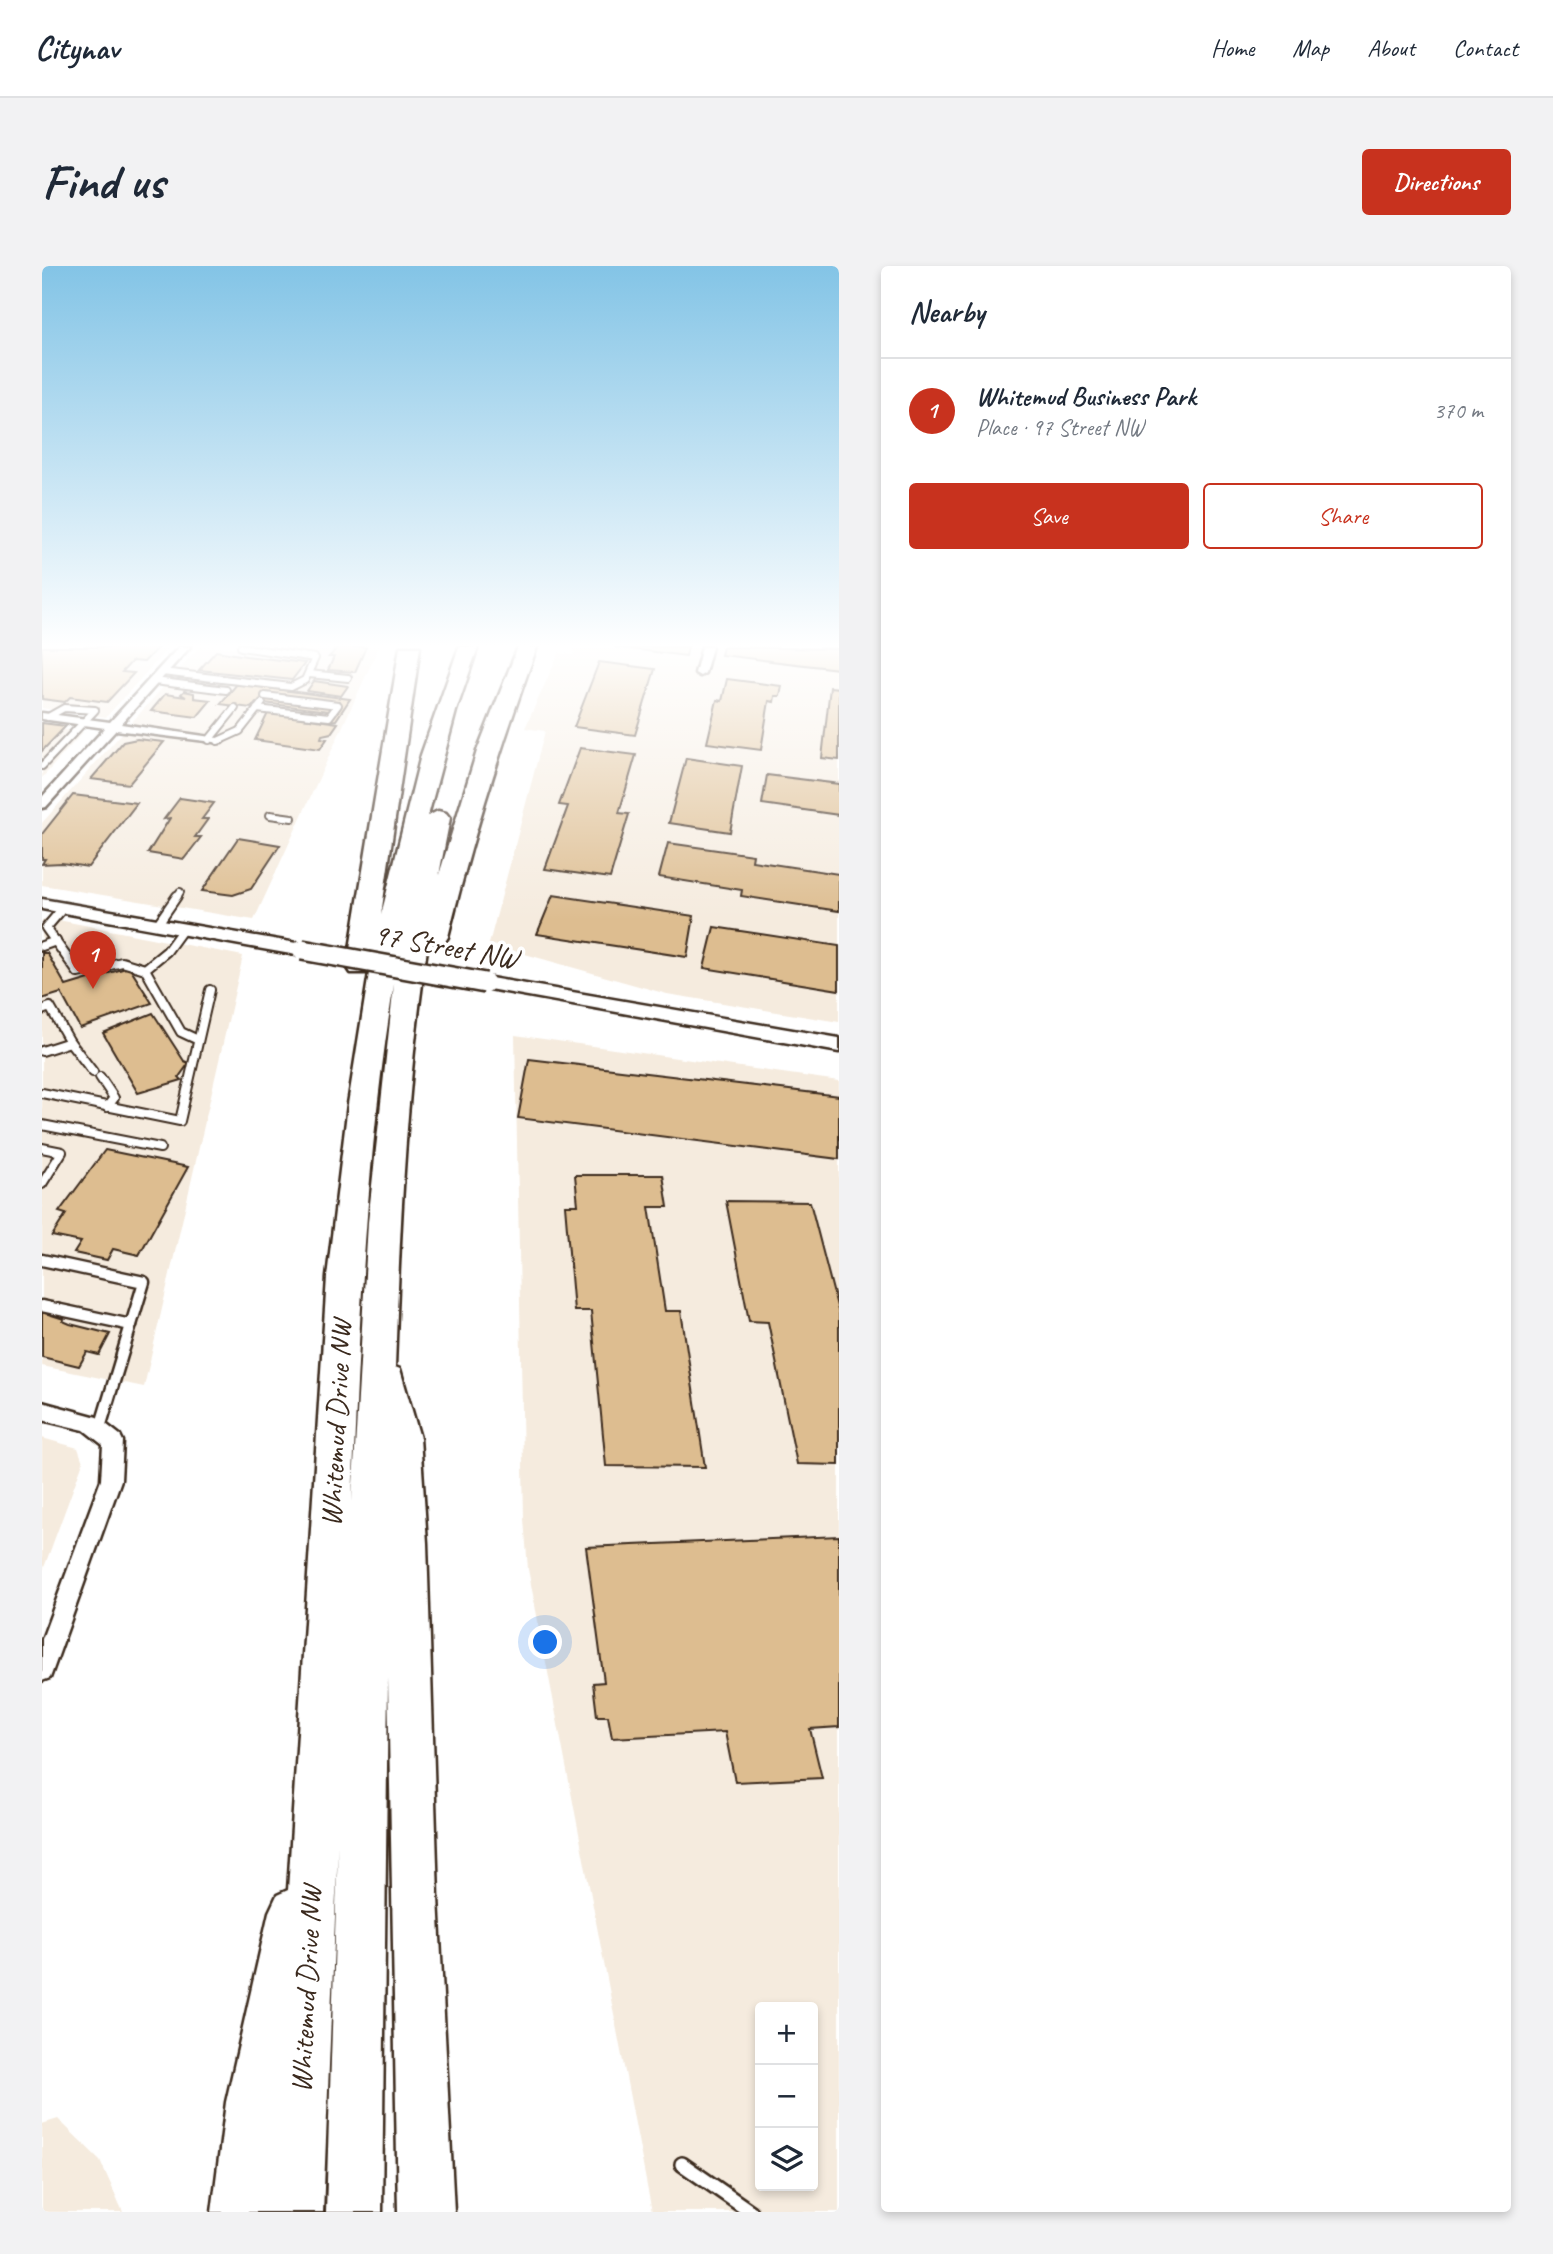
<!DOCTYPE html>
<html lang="en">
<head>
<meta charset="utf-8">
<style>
	body { margin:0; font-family:Caveat,sans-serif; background:#f2f2f3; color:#1f2937 }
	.controls { position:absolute; right:21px; bottom:21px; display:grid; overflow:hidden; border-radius:7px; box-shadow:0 4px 10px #0003 }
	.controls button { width:63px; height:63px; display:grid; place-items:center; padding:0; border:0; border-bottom:2px solid #e0e1e3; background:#fff; color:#1f2937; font:35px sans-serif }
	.you { position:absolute; left:504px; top:1377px; width:24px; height:24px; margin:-18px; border:5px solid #fff; border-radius:50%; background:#1a73e8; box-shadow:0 0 0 10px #1a73e833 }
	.badge { display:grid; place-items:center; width:46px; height:46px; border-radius:50%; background:#c8321e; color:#fff; font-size:23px; font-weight:700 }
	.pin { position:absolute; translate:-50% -58px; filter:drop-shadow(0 2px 4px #0008) }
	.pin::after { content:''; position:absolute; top:37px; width:24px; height:21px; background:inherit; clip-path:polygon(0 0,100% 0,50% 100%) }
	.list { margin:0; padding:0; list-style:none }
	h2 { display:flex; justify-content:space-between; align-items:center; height:91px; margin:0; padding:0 28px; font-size:30px }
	h2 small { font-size:23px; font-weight:400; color:#747a83 }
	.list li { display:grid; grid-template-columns:46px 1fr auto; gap:21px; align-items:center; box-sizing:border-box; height:105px; padding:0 28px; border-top:2px solid #e0e1e3 }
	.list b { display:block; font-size:26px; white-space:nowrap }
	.list p { margin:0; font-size:23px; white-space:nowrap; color:#747a83 }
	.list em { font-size:23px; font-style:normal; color:#747a83 }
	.actions { display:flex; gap:14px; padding:21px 28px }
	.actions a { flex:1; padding:16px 0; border:2px solid #c8321e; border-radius:7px; text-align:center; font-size:24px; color:#c8321e }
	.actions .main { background:#c8321e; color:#fff }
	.icon { flex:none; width:38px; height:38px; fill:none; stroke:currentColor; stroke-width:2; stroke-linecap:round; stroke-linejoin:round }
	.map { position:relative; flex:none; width:797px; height:1946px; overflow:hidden; border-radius:7px }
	header { display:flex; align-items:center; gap:42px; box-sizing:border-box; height:98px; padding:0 35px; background:#fff; border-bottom:2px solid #e0e1e3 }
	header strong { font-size:33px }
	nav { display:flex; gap:38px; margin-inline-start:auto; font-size:24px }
	.intro { display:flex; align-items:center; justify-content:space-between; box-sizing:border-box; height:168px; padding:0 42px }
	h1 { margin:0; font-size:49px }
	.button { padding:18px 32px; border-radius:7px; background:#c8321e; color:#fff; font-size:24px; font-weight:700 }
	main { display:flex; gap:42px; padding:0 42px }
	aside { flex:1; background:#fff; border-radius:7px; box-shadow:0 4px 10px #0003 }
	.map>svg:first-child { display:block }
	.built { fill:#f5ebde; fill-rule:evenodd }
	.building { fill:#ddbd90; stroke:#3b2a1e; stroke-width:2 }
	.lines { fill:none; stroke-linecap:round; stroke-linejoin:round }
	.service-far3-casing { stroke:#3b2a1e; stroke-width:10 }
	.service-far2-casing { stroke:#3b2a1e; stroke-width:12 }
	.service-far1-casing { stroke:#3b2a1e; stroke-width:15 }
	.service-casing { stroke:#3b2a1e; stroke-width:18 }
	.minor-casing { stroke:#3b2a1e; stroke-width:5 }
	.tertiary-casing { stroke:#3b2a1e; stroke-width:5 }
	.motorway-casing { stroke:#3b2a1e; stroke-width:5 }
	.service-far3 { stroke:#fff; stroke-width:6 }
	.service-far2 { stroke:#fff; stroke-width:8 }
	.service-far1 { stroke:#fff; stroke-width:10 }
	.service { stroke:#fff; stroke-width:13 }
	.minor { fill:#fff; fill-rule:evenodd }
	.tertiary { fill:#fff; fill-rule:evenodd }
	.motorway { fill:#fff; fill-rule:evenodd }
	.tertiary-bridge-casing { stroke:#3b2a1e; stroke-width:24; stroke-linecap:butt }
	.tertiary-bridge { stroke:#fff; stroke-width:19 }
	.labels { text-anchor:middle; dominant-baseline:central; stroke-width:7; stroke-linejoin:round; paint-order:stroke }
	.street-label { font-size:30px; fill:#3b2a1e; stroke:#fff }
</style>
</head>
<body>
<header>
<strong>Citynav</strong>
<nav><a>Home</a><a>Map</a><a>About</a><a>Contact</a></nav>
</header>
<div class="intro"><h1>Find us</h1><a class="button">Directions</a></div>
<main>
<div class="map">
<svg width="797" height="1946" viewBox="0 0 797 1946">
	<rect width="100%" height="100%" fill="#fff"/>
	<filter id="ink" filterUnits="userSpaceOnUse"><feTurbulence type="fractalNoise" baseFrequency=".0143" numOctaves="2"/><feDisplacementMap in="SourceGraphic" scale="14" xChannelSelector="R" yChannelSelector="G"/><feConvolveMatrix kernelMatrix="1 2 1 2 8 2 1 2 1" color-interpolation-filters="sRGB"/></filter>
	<g filter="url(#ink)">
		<g class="built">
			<path d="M0,381H127L64,451L0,442Z"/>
			<path d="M157,381H337L212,654L0,619V557Z"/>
			<path d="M533,381H797V756L625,728L447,678L503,465L483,462L517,387L531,389Z"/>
			<path d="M0,461L41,466L0,512Z"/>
			<path d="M6,652L201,690L102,1121L0,1100V654Z"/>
			<path d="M473,769L797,815V1946H610L486,1303L482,1253ZM718,1741H771V1920H718Z"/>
			<path d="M0,1172L36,1182L41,1196L0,1307Z"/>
			<path d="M16,1853L58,1894L81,1946H0V1858Z"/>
		</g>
		<g class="building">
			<path d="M0,381H116L102,396L90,395L80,406L92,407L65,436L28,431L23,436L0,433Z"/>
			<path d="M296,381H324L313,406L286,404L292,391H287Z"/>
			<path d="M573,381H646L644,390Z"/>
			<path d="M681,381L797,383V403L679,389Z"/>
			<path d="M174,385L204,390L263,397L250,414L157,404Z"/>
			<path d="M557,396L613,403L593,469L532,461Z"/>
			<path d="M685,413L740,420L738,430H733L732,436L727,435L719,484L665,477L675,434L680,435Z"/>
			<path d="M272,415L306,420L299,430L265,425Z"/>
			<path d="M195,418L308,433L294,454L287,455L276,453L286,445L214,436L209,442L178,438Z"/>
			<path d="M788,421L797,422V494L780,492Z"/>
			<path d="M142,425L152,427V432L169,434L155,451L109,445L123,428L144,431L139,428Z"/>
			<path d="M226,447L296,457L289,467L280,469L279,472L285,473L278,483L213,474Z"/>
			<path d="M0,457L24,460L0,485Z"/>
			<path d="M95,473L122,476L87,518L49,513L81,476Z"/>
			<path d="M538,482L594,489L577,547L587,548L568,612L503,603L526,540L517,539Z"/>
			<path d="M644,492L700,500L688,566L627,557Z"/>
			<path d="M725,509L797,518V549L720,538Z"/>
			<path d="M31,529L95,537L46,601L20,597L0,598L3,593H0V568Z"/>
			<path d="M138,532L172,537L160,553H166L153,571H159L142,593L106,587L128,552L122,553Z"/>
			<path d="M196,572L238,579L209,623L191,629L160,625Z"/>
			<path d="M626,577L711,589L710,595L797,608V645L699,630L700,624L617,611Z"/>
			<path d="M511,629L652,650L645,691L495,668Z"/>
			<path d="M672,661L797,680V724L662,702Z"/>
			<path d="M0,687H5L24,720L87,701L110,737L38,762L19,727L0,733Z"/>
			<path d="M111,747L142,795L147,797L137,811L140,814L96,827L61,767Z"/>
			<path d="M487,793L797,830V893L476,852Z"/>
			<path d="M63,884L146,901L97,989L71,983L65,994L32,987L39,976L10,970L24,948L17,946Z"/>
			<path d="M533,909H621L626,941H607L623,1045H639L663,1201L564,1200L549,1045H532L523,939H536Z"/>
			<path d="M684,935L768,936L797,1048V1199L755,1198L726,1056L707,1055Z"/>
			<path d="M0,1046L22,1053L21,1055L28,1058L68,1068L57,1089L45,1086L37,1100L0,1091Z"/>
			<path d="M797,1270V1461L768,1463L780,1512L693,1516L683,1466L570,1472L566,1450H555L551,1417L562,1416L544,1281Z"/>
		</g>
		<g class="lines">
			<defs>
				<g id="service-far3">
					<path d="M120,406L249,421L263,414L273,392L199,381"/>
					<path d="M267,408L306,412"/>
					<path d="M112,415L184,424"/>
					<path d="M215,443L287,451L296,439L223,430"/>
					<path d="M167,474L193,442"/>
					<path d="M176,475L198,465L220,437"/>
					<path d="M0,500L53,444L22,442L6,451"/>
					<path d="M228,549L250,552"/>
					<path d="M134,632L138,626"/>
				</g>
				<g id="service-far2">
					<path d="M21,642L4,662L36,707L80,696L103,703L125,685L141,663"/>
					<path d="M115,659L135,630"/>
					<path d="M0,680L14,675"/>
					<path d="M103,703L139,766L154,773"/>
					<path d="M0,744L8,741L28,776"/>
					<path d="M0,785L28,776L51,806"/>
					<path d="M58,811L72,832L65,841"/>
					<path d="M0,827L138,855L168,724"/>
					<path d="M0,859L118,882"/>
					<path d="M0,882L20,886L0,918"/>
				</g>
				<g id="service-far1">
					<path d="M0,994L102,1016L57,1165"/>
					<path d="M0,1040L89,1059"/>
				</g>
				<path id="service" d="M640,1898L709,1946"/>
				<g id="minor">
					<path d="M137,381H148L79,458L176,472L182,475L180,477L74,464L4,541L0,542V531L63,462L0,453V447L68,456Z"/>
					<path d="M660,381H670L663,407L658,410L653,407Z"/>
					<path d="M0,1136L55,1151L78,1169L81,1175L79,1214L11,1404L8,1412L0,1415V1373L59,1214L61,1179L42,1164L0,1154Z"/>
				</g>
				<g id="tertiary">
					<path d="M0,633L260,678L269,684L260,690L0,643Z"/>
					<path d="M443,711L797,772V786L436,721L434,717Z"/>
				</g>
				<path id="motorway" d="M358,381H378L339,649L379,489L417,381H436L414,445L386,550L396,545L404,547L408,552L397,609L435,485L476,381H495C460,477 430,572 406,671L402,677H386C364,817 358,959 353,1101L358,1103L378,1172L385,1277L396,1631L412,1946H356L346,1412L340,1946H284L296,1579L281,1946H170L184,1836L227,1646L235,1629L246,1624L285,1011L306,838L327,707H309L305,701ZM352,718L326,956L310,1236C317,1062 324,889 352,718Z"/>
			</defs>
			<use href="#service-far3" class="service-far3-casing"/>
			<use href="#service-far2" class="service-far2-casing"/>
			<use href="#service-far1" class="service-far1-casing"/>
			<use href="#service" class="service-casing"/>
			<use href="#minor" class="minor-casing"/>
			<use href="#tertiary" class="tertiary-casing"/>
			<use href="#motorway" class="motorway-casing"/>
			<use href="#service-far3" class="service-far3"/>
			<use href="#service-far2" class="service-far2"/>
			<use href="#service-far1" class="service-far1"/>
			<use href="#service" class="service"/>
			<use href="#minor" class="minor"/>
			<use href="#tertiary" class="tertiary"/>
			<use href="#motorway" class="motorway"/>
			<defs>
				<path id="tertiary-bridge" d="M260,684L443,717"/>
			</defs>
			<use href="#tertiary-bridge" class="tertiary-bridge-casing"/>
			<use href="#tertiary-bridge" class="tertiary-bridge"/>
		</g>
	</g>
	<linearGradient id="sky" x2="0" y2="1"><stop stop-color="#83c4e6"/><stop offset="0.58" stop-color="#fff"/><stop offset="1" stop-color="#fff" stop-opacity="0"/></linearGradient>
	<rect width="797" height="654" fill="url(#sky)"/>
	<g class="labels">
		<g class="street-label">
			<text transform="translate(404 680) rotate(10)">97 Street NW</text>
			<text transform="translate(294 1157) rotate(-87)">Whitemud Drive NW</text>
			<text transform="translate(264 1723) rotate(-87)">Whitemud Drive NW</text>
		</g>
	</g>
</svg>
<div class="controls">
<button>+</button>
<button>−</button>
<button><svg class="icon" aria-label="layers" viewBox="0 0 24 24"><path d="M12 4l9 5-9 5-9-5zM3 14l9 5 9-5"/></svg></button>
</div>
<div class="you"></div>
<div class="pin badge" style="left:51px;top:723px">1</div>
</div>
<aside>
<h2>Nearby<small></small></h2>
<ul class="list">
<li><span class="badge">1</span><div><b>Whitemud Business Park</b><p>Place · 97 Street NW</p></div><em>370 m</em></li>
</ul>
<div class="actions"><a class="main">Save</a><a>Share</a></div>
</aside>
</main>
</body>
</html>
